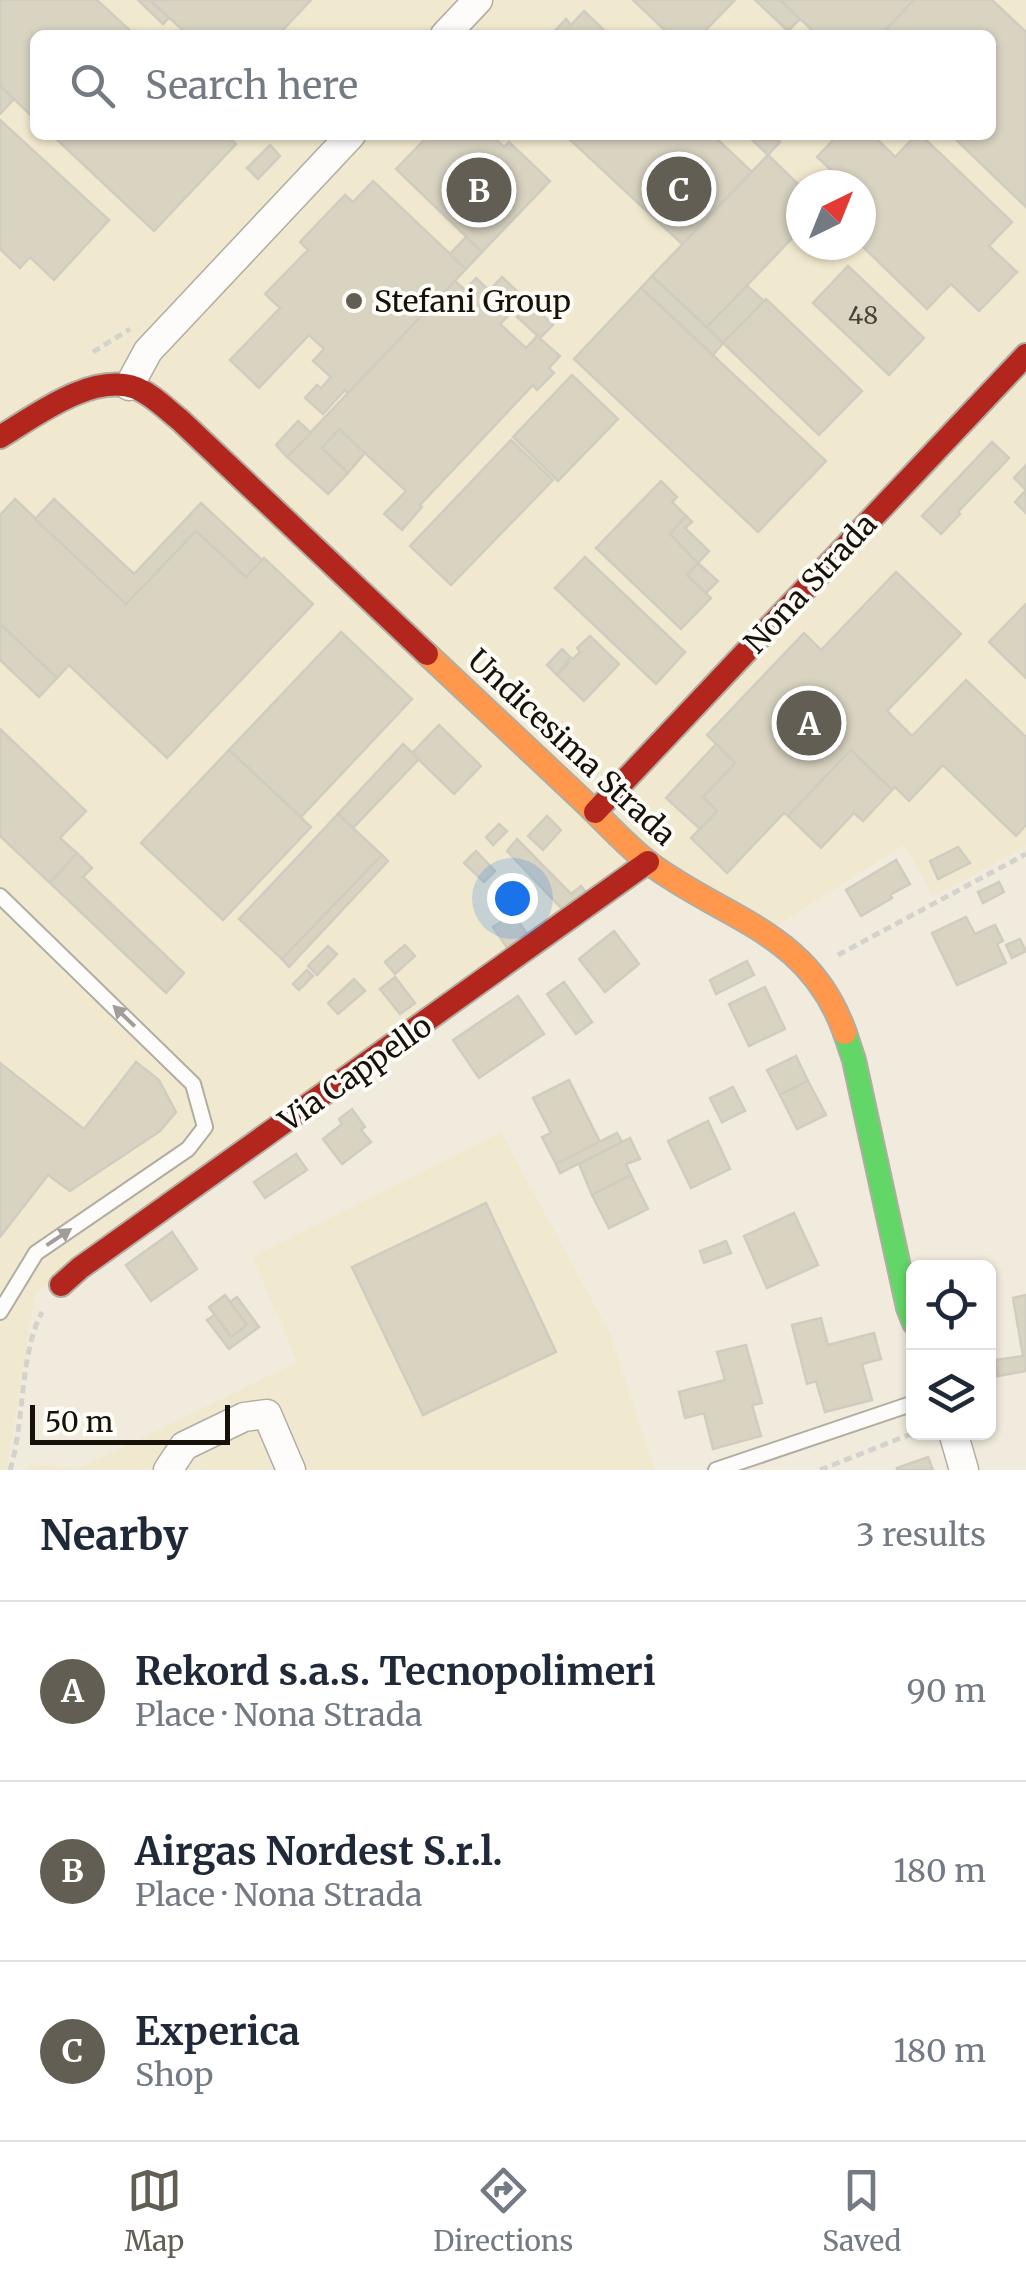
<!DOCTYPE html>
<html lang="en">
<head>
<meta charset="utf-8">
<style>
	body { margin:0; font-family:Merriweather,serif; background:#f2f2f3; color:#1f2937 }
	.controls { position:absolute; right:30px; bottom:30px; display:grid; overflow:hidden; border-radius:15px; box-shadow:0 2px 8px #0004 }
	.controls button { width:90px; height:90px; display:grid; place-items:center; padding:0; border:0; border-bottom:2px solid #e0e1e3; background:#fff; color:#1f2937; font:50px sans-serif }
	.compass { position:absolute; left:786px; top:170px; width:90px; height:90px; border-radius:50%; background:#fff; box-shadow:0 2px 8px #0004; rotate:43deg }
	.scale { position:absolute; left:30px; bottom:25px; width:200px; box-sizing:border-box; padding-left:10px; border:5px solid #161209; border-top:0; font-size:28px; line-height:35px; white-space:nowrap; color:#161209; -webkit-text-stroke:8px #fefcf7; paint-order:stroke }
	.you { position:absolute; left:512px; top:898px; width:35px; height:35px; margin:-25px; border:8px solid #fff; border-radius:50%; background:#1a73e8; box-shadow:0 0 0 15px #1a73e833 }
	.badge { display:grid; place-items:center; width:65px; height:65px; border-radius:50%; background:#625e53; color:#fff; font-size:32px; font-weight:700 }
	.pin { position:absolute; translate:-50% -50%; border:5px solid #fff; box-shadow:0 2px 10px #0006 }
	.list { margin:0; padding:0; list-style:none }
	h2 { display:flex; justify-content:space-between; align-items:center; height:130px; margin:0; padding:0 40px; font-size:42px }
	h2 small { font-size:32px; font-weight:400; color:#747a83 }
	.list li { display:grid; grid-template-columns:65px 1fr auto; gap:30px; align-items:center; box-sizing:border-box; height:180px; padding:0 40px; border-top:2px solid #e0e1e3 }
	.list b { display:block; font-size:38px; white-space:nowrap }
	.list p { margin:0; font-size:32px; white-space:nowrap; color:#747a83 }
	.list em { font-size:32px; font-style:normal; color:#747a83 }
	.icon { flex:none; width:55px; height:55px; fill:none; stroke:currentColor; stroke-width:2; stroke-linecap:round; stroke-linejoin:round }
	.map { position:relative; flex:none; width:1026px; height:1470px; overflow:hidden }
	.search { position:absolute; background:#fff; box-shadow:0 2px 8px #0004; left:30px; right:30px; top:30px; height:110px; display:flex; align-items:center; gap:25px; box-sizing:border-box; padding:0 35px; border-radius:15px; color:#747a83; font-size:38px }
	.sheet { height:670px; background:#fff }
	nav { display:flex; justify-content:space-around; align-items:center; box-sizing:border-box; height:140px; border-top:2px solid #e0e1e3; background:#fff; font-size:28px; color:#747a83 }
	nav a { display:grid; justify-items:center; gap:5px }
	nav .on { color:#625e53 }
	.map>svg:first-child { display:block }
	.built { fill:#f1e9cf; fill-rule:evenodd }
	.building { fill:#d9d3c1; stroke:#d0ccc0; stroke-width:2.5 }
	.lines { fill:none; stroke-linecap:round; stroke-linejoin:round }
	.lane-casing { stroke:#b1ada2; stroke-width:18 }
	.street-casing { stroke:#b1ada2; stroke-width:31 }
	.fast-casing { stroke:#b1ada2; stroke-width:26 }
	.slow-casing { stroke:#b1ada2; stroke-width:26 }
	.jam-casing { stroke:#b1ada2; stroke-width:26 }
	.path { stroke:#d3d2cd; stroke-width:5; stroke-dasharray:8 5; stroke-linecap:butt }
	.lane { stroke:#fdfcfa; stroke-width:14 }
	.street { stroke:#fdfcfa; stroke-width:28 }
	.fast { stroke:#63d668; stroke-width:22 }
	.slow { stroke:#ff974d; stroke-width:22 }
	.jam { stroke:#b3261e; stroke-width:22 }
	.oneway { fill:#a19e9a }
	.poi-dot { fill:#625e53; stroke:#fefcf7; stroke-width:4 }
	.labels { text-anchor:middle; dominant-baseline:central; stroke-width:8; stroke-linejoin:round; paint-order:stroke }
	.number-label { font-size:25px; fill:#474237 }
	.poi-label { font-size:30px; fill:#161209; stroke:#fefcf7; text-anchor:start }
	.street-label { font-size:30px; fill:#161209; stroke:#fefcf7 }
</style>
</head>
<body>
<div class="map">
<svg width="1026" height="1470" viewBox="0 0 1026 1470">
	<rect width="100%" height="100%" fill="#f0ebdc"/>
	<g class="built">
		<path d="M0,0H1026V847L933,896L904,845L764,934L657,870L35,1294L7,1470H0ZM35,35H991V135H35ZM801,185H861V245H801Z"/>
		<path d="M501,1132L611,1335L655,1470H27L29,1464L80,1468L297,1362L252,1257Z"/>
	</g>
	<g class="building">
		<path d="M0,0H97L135,35H35V119L0,86Z"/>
		<path d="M138,0H150L169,18L163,24Z"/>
		<path d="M150,0H311L278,35H188Z"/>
		<path d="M633,0H735L701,35H670Z"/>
		<path d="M755,0H780L800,19L788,31Z"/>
		<path d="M780,0H914L881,35H809L813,31Z"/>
		<path d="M914,0H992L1026,32V207L951,135H991V35H881Z"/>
		<path d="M584,11L609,35H551L566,19L571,25Z"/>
		<path d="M0,86L14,99L0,114Z"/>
		<path d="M0,120L109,220L54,280L30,257L20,268L0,249Z"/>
		<path d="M52,135H226L236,144L154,231Z"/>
		<path d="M429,135H492L504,147L509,142L550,181L482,252L396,169Z"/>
		<path d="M565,135H713L752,172L682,244Z"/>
		<path d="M747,135H773L780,142L768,155Z"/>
		<path d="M838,135H873L895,157L916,135H921L1012,222L989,246L1017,272L979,311L951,284L927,309L861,245V185H847L817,157Z"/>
		<path d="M270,145L280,156L258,179L247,168Z"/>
		<path d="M768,155L801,187V229L707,327L652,276Z"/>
		<path d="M373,181L466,269L348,394L345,390L323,414L305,398L317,385L321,388L331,377L313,361L324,349L309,335L259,388L230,360L280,308L265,294L308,250L300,242L345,195L353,202Z"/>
		<path d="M466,237L482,252L466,269L450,254Z"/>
		<path d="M848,266L924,338L889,375L813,303Z"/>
		<path d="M652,276L723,343L713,355L641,288Z"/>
		<path d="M502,277L553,325L540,338L489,291Z"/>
		<path d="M476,278L512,312L500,324L526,348L537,336L560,356L549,368L554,373L537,390L533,385L420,505L422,507L402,530L384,514L406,491L339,429L322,448L348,473L328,494L287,457L455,281L465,290Z"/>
		<path d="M747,286L764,301L723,343L707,327Z"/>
		<path d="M641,288L826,461L758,532L574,359Z"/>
		<path d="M766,299L862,391L819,435L723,343Z"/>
		<path d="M572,375L618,419L558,481L513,437Z"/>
		<path d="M298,421L311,433L287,457L276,445Z"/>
		<path d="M339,429L365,453L348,473L322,448Z"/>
		<path d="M511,440L553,480L451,585L410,546Z"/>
		<path d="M992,442L1009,458L958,512L960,514L941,534L922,516Z"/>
		<path d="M1026,465V490L1014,478Z"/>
		<path d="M661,481L677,497L672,502L686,516L670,534L698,563L687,575L711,598L681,629L596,548Z"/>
		<path d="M1026,490V513L1015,502Z"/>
		<path d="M15,499L126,604L196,531L246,577L264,558L313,604L167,758L69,665L57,678L0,624V515Z"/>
		<path d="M54,499L134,574L201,503L262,560L246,577L196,531L126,604L35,519Z"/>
		<path d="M686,516L692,522L685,528L709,551L698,563L670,534Z"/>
		<path d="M585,557L685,652L656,684L555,588Z"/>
		<path d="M698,563L718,581L706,593L687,575Z"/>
		<path d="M896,572L961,634L887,711L912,736L966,680L1026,737V825L1016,836L943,765L909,801L895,787L892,790L851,750L788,816L784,813L727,873L691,838L717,811L703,797L735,763L707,735L804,633L821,650Z"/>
		<path d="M1026,604V678L989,642Z"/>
		<path d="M0,624L57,678L39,697L0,660Z"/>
		<path d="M341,632L412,699L301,817L229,750Z"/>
		<path d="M590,636L619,664L584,701L557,675L569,662L567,660L570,657L573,659L580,652L577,648Z"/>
		<path d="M562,649L570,657L557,675L547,665Z"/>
		<path d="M439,725L481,766L454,794L412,753Z"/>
		<path d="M0,729L86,811L60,838L77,853L50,883L0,836Z"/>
		<path d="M403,744L419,759L353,828L338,814Z"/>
		<path d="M716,744L735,763L703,797L717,811L700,829L666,798Z"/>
		<path d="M229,750L311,827L223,920L141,843Z"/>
		<path d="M851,750L892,790L863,821L854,813L821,848L788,816Z"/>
		<path d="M338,814L382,855L282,959L239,919Z"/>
		<path d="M547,816L561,830L543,850L528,836Z"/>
		<path d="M499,824L507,831L493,845L486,837Z"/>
		<path d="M517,839L571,894L581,886L588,895L565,912L507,851Z"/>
		<path d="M958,847L970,863L938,879L930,861Z"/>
		<path d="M476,851L495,871L484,882L464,863Z"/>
		<path d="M77,853L92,868L83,877L184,973L166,993L50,883Z"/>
		<path d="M382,855L388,861L289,967L282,959Z"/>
		<path d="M896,860L910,884L890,895L892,898L861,916L846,890Z"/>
		<path d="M999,882L1004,892L983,903L978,892Z"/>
		<path d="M513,914L530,938L510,952L493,927Z"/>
		<path d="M966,917L975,934L995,925L1003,941L997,944L1006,963L957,985L932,933Z"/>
		<path d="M614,931L639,964L605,992L579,959Z"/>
		<path d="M1020,939L1026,951L1012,958L1006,945Z"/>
		<path d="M405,945L415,956L395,974L385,962Z"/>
		<path d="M328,946L337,954L317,975L308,966Z"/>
		<path d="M747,961L754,975L716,994L710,980Z"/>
		<path d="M307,970L313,976L299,990L293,984Z"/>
		<path d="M395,977L415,1003L400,1014L380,989Z"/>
		<path d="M354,979L365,991L338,1014L328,1003Z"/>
		<path d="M564,982L592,1022L576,1034L547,994Z"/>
		<path d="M765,987L785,1029L749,1046L729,1004Z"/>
		<path d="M518,996L544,1034L479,1078L453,1040Z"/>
		<path d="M796,1056L808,1081L780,1095L767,1070Z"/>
		<path d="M136,1062L159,1080L176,1112L160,1131L70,1191L48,1175L0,1237V1063L84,1129Z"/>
		<path d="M569,1080L600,1142L556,1164L542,1137L551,1133L533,1098Z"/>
		<path d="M808,1081L826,1115L797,1129L780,1095Z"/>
		<path d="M733,1087L745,1111L722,1122L710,1098Z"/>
		<path d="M352,1109L365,1127L361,1130L371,1142L342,1164L323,1139L342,1124L339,1119Z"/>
		<path d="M708,1121L730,1169L691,1188L668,1141Z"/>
		<path d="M617,1133L622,1142L560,1173L556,1164Z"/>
		<path d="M630,1138L640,1159L626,1164L631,1175L592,1195L579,1164Z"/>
		<path d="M296,1154L307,1170L265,1198L254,1182Z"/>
		<path d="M631,1175L648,1209L609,1228L592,1195Z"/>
		<path d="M486,1203L556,1352L423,1415L352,1267Z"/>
		<path d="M794,1213L818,1265L767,1288L744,1236Z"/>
		<path d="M172,1232L197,1269L151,1301L126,1265Z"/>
		<path d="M726,1241L731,1253L704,1263L700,1251Z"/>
		<path d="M225,1295L247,1325L231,1337L209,1307Z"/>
		<path d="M1026,1295V1371L998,1376L995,1360L1023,1356L1013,1298Z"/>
		<path d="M237,1297L259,1327L229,1349L207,1320L215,1315L231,1337L247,1325L230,1302Z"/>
		<path d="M821,1318L828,1345L874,1333L881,1359L862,1364L872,1400L825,1412L816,1381L807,1384L792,1325Z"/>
		<path d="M746,1345L762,1403L752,1405L761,1436L713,1449L704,1413L685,1418L679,1392L725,1380L717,1352Z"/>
		<path d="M995,1360L998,1376L988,1378V1361Z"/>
		<path d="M928,1457L933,1470H897V1468Z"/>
	</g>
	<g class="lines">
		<defs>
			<g id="lane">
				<path d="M0,896L193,1084L205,1127L188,1149L36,1253L0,1312"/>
				<path d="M716,1470L914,1403"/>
			</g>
			<g id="street">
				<path d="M445,35L478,0"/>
				<path d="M129,386L148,351L351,135"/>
				<path d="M953,1432L964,1470"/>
				<path d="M168,1470L184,1446L244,1417L267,1414L291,1470"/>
			</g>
			<path id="fast" d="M845,1033L854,1060L908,1308L914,1323"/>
			<path id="slow" d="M427,654C477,701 527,748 577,795C601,817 623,843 649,863C725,920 809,931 845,1033"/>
			<g id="jam">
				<path d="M0,437C35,416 92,372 136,388C153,395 166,409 180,420L427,654"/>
				<path d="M595,812L1026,355"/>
				<path d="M61,1285L80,1268L648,862"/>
			</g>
		</defs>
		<use href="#lane" class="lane-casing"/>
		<use href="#street" class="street-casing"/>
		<use href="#fast" class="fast-casing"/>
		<use href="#slow" class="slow-casing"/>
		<use href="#jam" class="jam-casing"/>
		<g class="path">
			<path d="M93,352L130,329"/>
			<path d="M838,955L1026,854"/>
			<path d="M10,1470C25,1422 19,1356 42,1312"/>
			<path d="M820,1470L916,1432"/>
		</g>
		<use href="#lane" class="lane"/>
		<use href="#street" class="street"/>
		<use href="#fast" class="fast"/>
		<use href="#slow" class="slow"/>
		<use href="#jam" class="jam"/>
	</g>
	<defs><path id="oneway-solid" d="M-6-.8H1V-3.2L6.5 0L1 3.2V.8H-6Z" transform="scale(2.5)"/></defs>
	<g class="oneway">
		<use href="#oneway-solid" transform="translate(124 1016) rotate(-136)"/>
		<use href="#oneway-solid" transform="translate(59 1237) rotate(-34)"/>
	</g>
	<circle class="poi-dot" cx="354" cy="301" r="10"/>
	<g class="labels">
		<g class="number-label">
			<text x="863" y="315">48</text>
		</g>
		<g class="poi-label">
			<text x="374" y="301">Stefani Group</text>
		</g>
		<g class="street-label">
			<text transform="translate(810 583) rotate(-47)">Nona Strada</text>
			<text transform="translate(572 747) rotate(43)">Undicesima Strada</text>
			<text transform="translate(355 1073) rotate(-35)">Via Cappello</text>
		</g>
	</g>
</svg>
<div class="controls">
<button><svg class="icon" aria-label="locate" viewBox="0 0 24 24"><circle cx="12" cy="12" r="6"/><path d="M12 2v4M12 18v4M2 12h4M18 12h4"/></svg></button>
<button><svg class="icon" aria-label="layers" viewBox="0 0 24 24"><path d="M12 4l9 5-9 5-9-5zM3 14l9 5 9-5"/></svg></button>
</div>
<svg class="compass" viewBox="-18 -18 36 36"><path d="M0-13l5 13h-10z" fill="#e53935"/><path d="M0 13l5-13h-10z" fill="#747a83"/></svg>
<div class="scale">50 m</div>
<div class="you"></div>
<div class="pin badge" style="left:809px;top:723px">A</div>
<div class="pin badge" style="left:479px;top:190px">B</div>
<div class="pin badge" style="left:679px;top:189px">C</div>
<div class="search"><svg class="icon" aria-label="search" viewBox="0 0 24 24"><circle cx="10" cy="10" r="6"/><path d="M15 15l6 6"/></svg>Search here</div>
</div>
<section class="sheet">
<h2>Nearby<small>3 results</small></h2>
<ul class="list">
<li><span class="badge">A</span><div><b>Rekord s.a.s. Tecnopolimeri</b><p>Place · Nona Strada</p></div><em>90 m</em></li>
<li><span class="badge">B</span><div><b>Airgas Nordest S.r.l.</b><p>Place · Nona Strada</p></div><em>180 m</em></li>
<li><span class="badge">C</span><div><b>Experica</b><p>Shop</p></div><em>180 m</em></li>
</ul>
</section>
<nav>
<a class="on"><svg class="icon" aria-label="map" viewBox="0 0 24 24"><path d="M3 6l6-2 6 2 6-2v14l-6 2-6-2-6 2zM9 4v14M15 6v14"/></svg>Map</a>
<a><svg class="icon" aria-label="directions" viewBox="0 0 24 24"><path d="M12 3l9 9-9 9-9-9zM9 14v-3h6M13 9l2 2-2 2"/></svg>Directions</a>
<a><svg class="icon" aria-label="saved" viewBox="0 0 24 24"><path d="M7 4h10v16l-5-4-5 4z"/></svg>Saved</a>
</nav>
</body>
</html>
